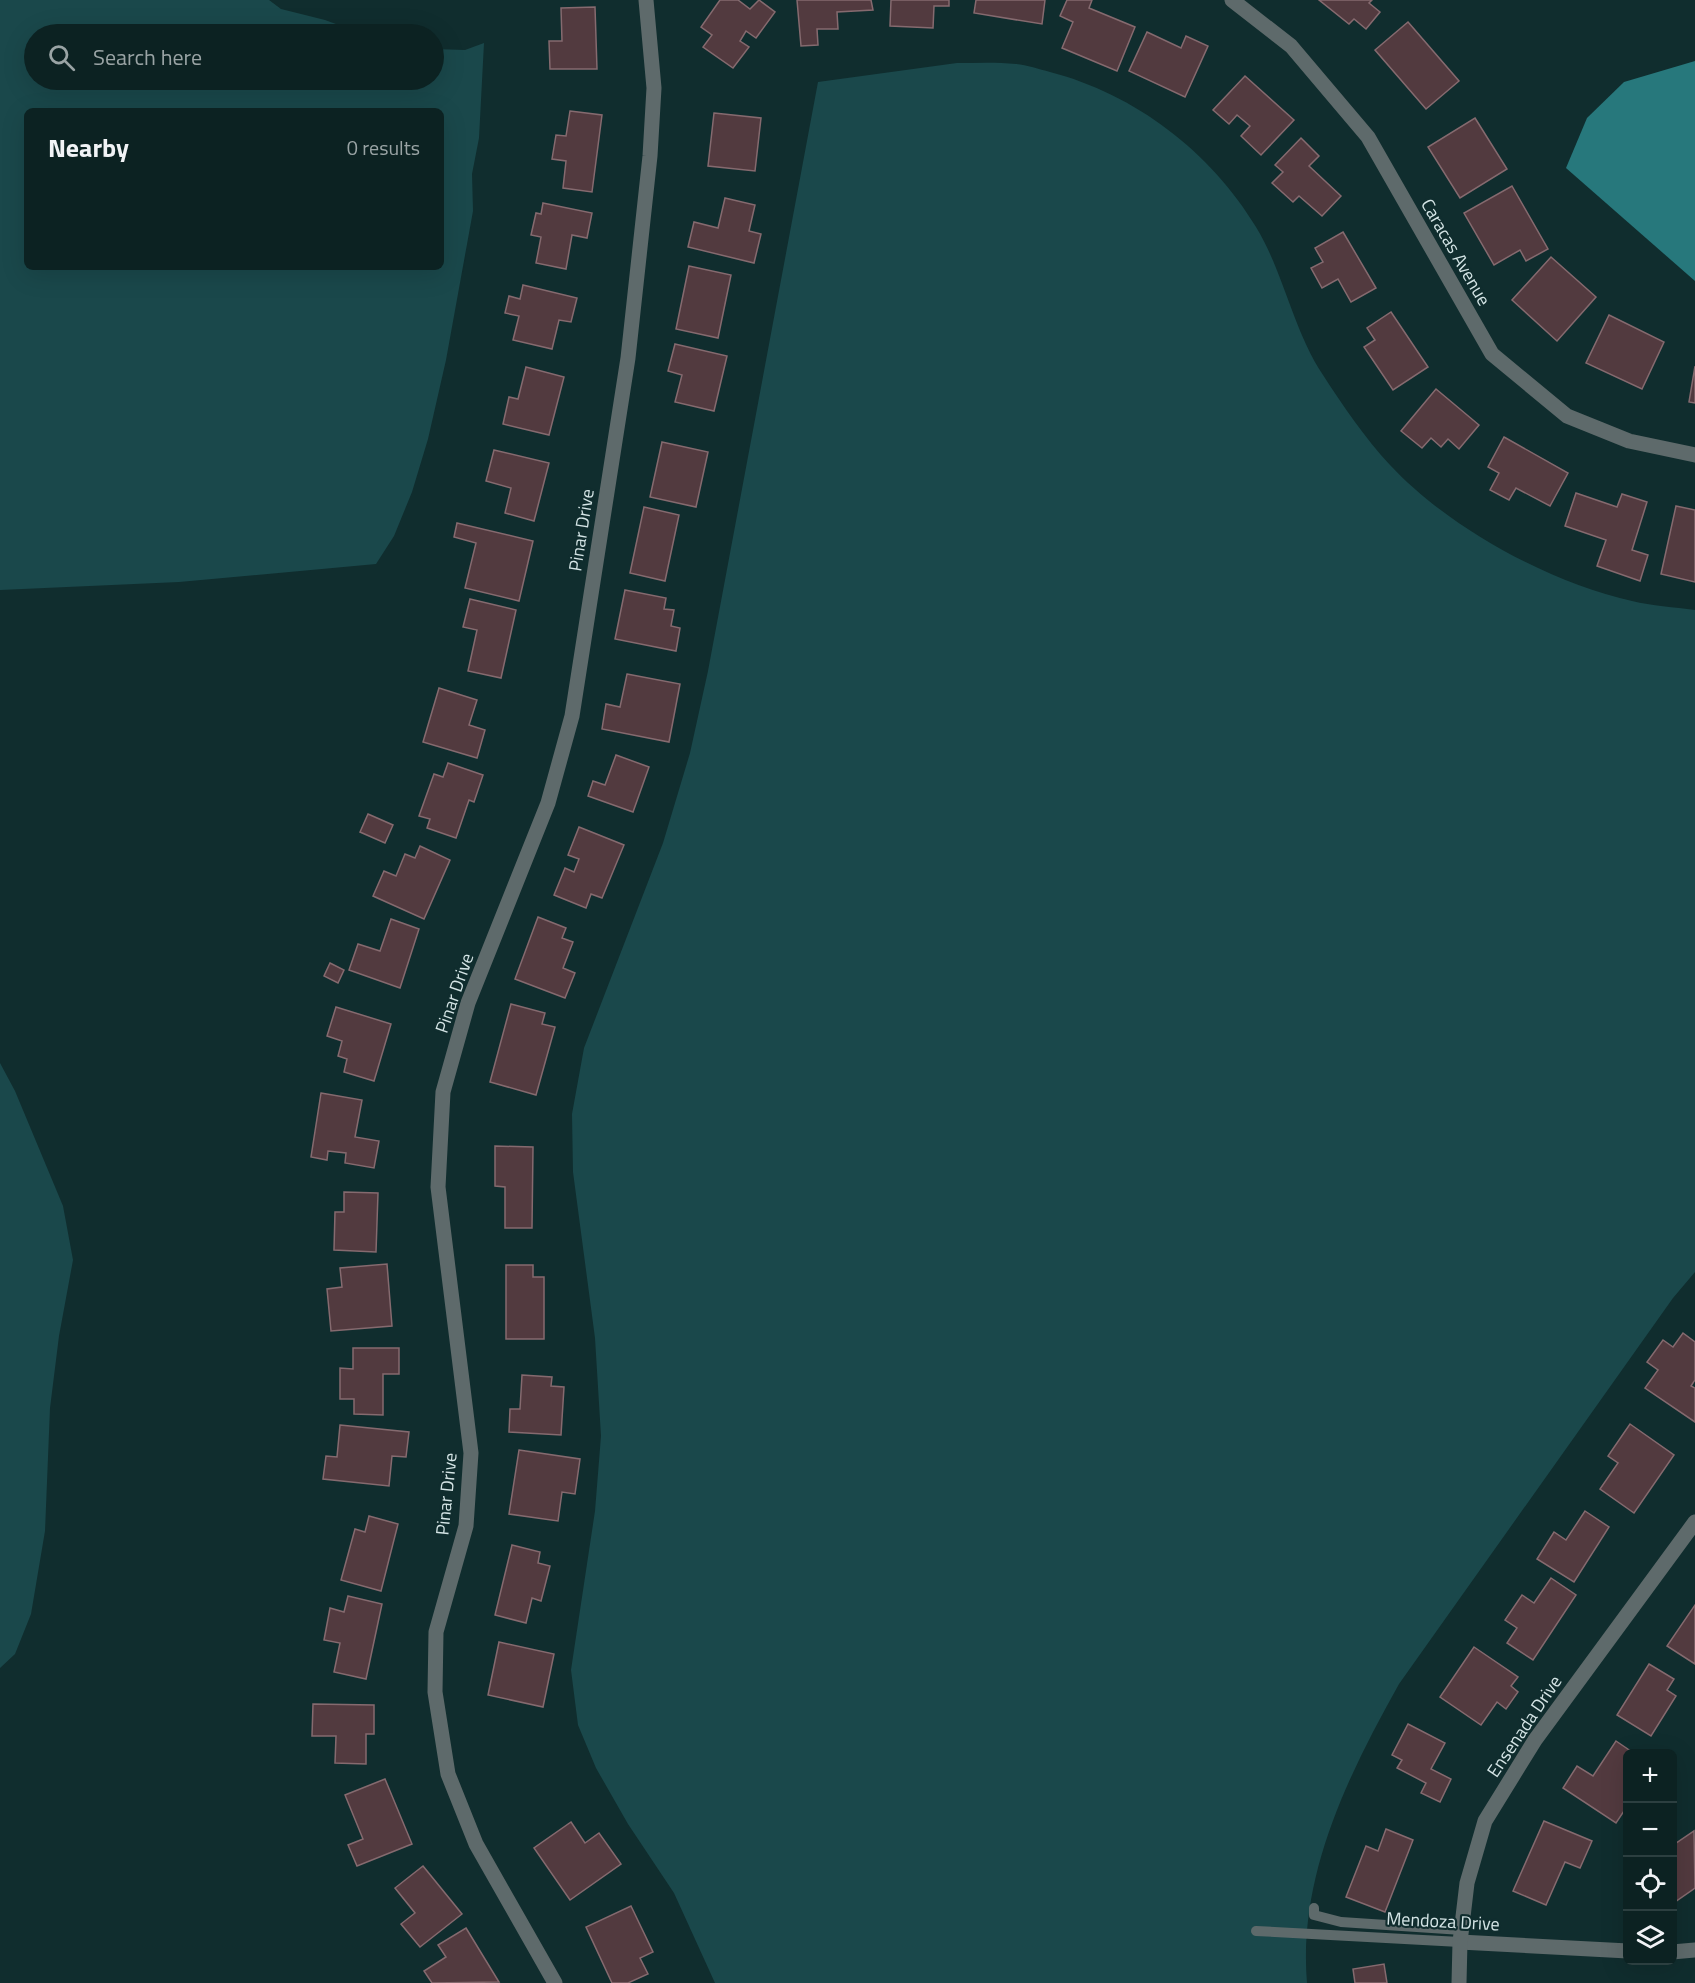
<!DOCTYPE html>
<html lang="en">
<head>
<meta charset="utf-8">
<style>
	body { margin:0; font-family:"Titillium Web",sans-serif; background:#1a2f2f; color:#f1f3f6 }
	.controls { position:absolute; right:18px; bottom:18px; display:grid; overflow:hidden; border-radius:9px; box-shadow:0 6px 24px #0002 }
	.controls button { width:54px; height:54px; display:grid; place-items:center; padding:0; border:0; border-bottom:2px solid #2c3f40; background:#0c2222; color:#f1f3f6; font:30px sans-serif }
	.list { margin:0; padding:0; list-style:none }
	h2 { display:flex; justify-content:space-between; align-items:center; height:78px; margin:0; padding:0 24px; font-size:26px }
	h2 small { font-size:20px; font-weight:400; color:#9aa4a5 }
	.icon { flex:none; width:33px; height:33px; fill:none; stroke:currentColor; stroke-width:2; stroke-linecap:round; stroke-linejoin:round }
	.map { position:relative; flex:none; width:1695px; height:1983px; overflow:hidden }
	.search { position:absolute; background:#0c2222; box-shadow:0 6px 24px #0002; left:24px; top:24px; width:420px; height:66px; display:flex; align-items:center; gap:15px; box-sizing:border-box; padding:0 21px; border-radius:33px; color:#9aa4a5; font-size:22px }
	.panel { position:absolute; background:#0c2222; box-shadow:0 6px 24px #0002; left:24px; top:108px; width:420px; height:162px; border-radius:9px }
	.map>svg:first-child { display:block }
	.green { fill:#1a484b; fill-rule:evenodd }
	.water { fill:#27787c }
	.building { fill:#523a3f; stroke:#856a6f; stroke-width:1.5 }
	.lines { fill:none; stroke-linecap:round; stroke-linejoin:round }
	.service { stroke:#5e6a6b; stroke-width:10 }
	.minor { stroke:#5e6a6b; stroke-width:15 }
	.labels { text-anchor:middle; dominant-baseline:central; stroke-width:4.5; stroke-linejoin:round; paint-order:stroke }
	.street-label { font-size:18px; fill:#d5e5e6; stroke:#102d2e }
</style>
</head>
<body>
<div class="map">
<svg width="1695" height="1983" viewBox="0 0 1695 1983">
	<rect width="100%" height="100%" fill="#102d2e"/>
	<g class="green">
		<path d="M0,0H269L281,9L325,20L363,34H34V80H434V49L465,50L484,43L479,138L472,174L473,211L446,360L428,439L412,492L394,536L376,564L179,582L0,590ZM27,111H441V267H27Z"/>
		<path d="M957,63C977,63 997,62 1016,64C1027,65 1039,69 1050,72C1135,94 1211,152 1256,227C1284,273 1293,330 1323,375C1343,406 1365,438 1390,465C1449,528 1548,582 1632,601C1652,606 1674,607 1695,610V1272L1673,1298L1399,1684C1348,1775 1298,1876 1307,1983H715L674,1893L628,1824L596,1768L578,1725L571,1670L595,1511L601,1436L595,1338L573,1172L572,1114L584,1048L663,843L690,753L708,671L818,82Z"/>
		<path d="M0,1063L15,1091L63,1206L73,1260L59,1336L50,1408L45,1531L31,1614L15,1654L0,1668Z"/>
	</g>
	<path class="water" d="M1695,61V281L1566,168L1587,118L1624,82Z"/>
	<g class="building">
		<path d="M720,0H738L750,9L759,0L775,12L756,38L746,31L740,41L749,47L733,68L703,47L712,35L701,27Z"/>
		<path d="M797,0H871L873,10L837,12L838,29H817L818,45L801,46Z"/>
		<path d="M891,0H949V6H934L933,28L890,26Z"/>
		<path d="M976,0H1045L1042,24L974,13Z"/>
		<path d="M1067,0H1092L1089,8L1135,27L1117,71L1062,48L1073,22L1060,16Z"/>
		<path d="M1319,0H1372L1369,3L1380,12L1366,29L1354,19L1349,24Z"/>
		<path d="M595,7L597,69H550L549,41H562L561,8Z"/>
		<path d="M1408,22L1459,81L1426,109L1375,50Z"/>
		<path d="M1147,32L1181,48L1186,36L1208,46L1185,97L1129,71Z"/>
		<path d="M1245,76L1294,120L1261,155L1241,136L1250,126L1237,115L1229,124L1213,110Z"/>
		<path d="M570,111L602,115L592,192L563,188L566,161L552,159L556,135L566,136Z"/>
		<path d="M714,113L761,118L755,171L708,166Z"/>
		<path d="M1475,118L1507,169L1460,198L1428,147Z"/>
		<path d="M1301,138L1319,156L1309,166L1341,196L1322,216L1299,196L1293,202L1272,183L1283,172L1275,165Z"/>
		<path d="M1512,186L1548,249L1526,261L1520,250L1494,265L1464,213Z"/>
		<path d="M725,198L755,205L749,231L761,234L754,263L688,247L694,222L718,228Z"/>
		<path d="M543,203L592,213L587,238L572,235L566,269L536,263L541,237L531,235L536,213L541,214Z"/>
		<path d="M1343,232L1376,288L1351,302L1338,279L1322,288L1311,268L1323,262L1315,248Z"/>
		<path d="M1551,257L1596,297L1557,341L1512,300Z"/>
		<path d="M689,266L731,275L718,338L676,329Z"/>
		<path d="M523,285L577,298L571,322L559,320L552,349L513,340L519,316L505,313L509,296L520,299Z"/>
		<path d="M1391,312L1428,367L1393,390L1364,347L1375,340L1367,328Z"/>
		<path d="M1609,315L1664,342L1642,389L1586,363Z"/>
		<path d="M675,344L727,356L714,411L675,402L682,375L668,371Z"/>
		<path d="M1695,366V403L1689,402Z"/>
		<path d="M526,367L564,377L549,435L503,424L509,397L518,399Z"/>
		<path d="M1436,389L1479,425L1459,449L1448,439L1441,447L1431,438L1422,448L1401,431Z"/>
		<path d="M1504,437L1568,473L1550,506L1516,488L1509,500L1490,490L1499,473L1488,467Z"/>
		<path d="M662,442L708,452L696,507L650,497Z"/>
		<path d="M494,450L549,463L534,521L505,513L511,488L486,481Z"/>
		<path d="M1576,493L1617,507L1622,494L1647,502L1632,550L1648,555L1640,581L1597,566L1606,540L1565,526Z"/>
		<path d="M1676,506L1695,510V582L1661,574Z"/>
		<path d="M644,507L679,515L665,581L630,573Z"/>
		<path d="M457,523L533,541L519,601L465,588L476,543L454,537Z"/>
		<path d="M625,590L666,598L664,609L674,610L671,626L680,628L676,651L615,639Z"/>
		<path d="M470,599L516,610L501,678L468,671L477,630L463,627Z"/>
		<path d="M627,674L680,684L669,742L602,729L606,704L620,707Z"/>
		<path d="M439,688L477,700L469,725L485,730L477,758L423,742Z"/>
		<path d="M616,755L649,767L633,812L588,796L593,781L605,785Z"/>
		<path d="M448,763L483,775L474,802L469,800L456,838L427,828L430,819L419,816L434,774L443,777Z"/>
		<path d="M368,814L393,825L385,843L360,832Z"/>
		<path d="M579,827L624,845L602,898L591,894L586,908L554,895L565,868L574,872L579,859L568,855Z"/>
		<path d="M420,846L450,860L424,919L373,896L384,871L396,876L405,854L415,858Z"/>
		<path d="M538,917L566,928L562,938L573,942L563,968L575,973L565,998L515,979Z"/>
		<path d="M391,919L419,929L400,988L349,970L358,944L380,951Z"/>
		<path d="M330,963L344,970L338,983L324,976Z"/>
		<path d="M511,1004L545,1013L542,1024L555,1027L536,1095L490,1082Z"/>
		<path d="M336,1007L391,1024L374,1081L344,1072L347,1059L338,1056L342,1041L327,1036Z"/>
		<path d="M321,1093L362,1100L355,1137L379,1141L374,1168L345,1163L346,1153L328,1151L327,1160L311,1157Z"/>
		<path d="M495,1146L533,1147L532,1228H505V1187L495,1186Z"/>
		<path d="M344,1192L378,1193L376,1252L334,1250L335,1212H344Z"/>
		<path d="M387,1264L392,1326L331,1331L327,1289L342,1287L340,1268Z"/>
		<path d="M506,1265H533V1277H544V1339H506Z"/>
		<path d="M1683,1333L1695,1342V1380L1691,1386L1695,1388V1422L1645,1388L1658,1370L1647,1362L1663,1340L1673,1347Z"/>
		<path d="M353,1348H399V1374H383V1415L354,1414V1399H340V1368L353,1369Z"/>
		<path d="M522,1375L552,1377L551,1386L564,1387L561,1435L509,1432L510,1409H520Z"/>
		<path d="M1630,1424L1674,1455L1634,1513L1600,1489L1618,1463L1608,1456Z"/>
		<path d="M340,1425L409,1432L406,1457L392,1456L389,1486L323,1479L326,1456L337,1457Z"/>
		<path d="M519,1450L580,1459L575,1494L562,1492L558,1521L509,1514Z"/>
		<path d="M1585,1511L1609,1527L1574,1582L1537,1559L1554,1532L1566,1540Z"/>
		<path d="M369,1516L398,1524L381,1591L341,1580L355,1529L365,1532Z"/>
		<path d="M512,1545L540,1552L538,1563L550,1566L541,1601L532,1598L526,1623L495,1615Z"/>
		<path d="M1551,1578L1576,1595L1533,1660L1507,1643L1517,1628L1505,1620L1522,1595L1534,1603Z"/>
		<path d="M348,1596L382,1604L366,1679L334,1672L340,1643L324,1640L330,1608L344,1612Z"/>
		<path d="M1695,1605V1664L1667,1646Z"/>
		<path d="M499,1642L554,1654L543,1707L488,1695Z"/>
		<path d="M1474,1647L1518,1677L1511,1686L1518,1692L1506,1709L1497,1702L1481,1725L1440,1697Z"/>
		<path d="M1649,1664L1674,1679L1667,1690L1676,1696L1651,1736L1617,1715Z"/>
		<path d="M313,1704L374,1705V1734H366V1764L335,1763L336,1736H312Z"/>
		<path d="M1408,1724L1445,1743L1431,1769L1451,1779L1440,1802L1421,1793L1426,1783L1397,1768L1402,1760L1392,1755Z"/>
		<path d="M1616,1741L1635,1754H1628V1805L1616,1823L1563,1788L1577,1766L1593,1776Z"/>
		<path d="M385,1779L412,1844L357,1866L348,1845L363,1839L345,1795Z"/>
		<path d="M1544,1821L1592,1841L1580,1868L1565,1862L1546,1905L1513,1891Z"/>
		<path d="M571,1822L585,1843L599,1833L621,1864L570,1900L534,1848Z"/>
		<path d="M1386,1829L1413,1840L1385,1912L1346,1897L1366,1846L1378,1851Z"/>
		<path d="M1694,1831L1695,1888L1672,1904V1846Z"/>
		<path d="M423,1866L462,1914L420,1947L401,1924L415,1913L395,1888Z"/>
		<path d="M631,1906L653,1952L640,1958L648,1974L628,1983H612L586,1927Z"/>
		<path d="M466,1928L499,1982L432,1983L424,1971L446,1957L438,1945Z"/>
		<path d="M1384,1964L1387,1983H1355L1353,1969Z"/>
	</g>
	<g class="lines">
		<g class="service">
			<path d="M1314,1908V1915L1341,1922L1462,1930"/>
			<path d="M1256,1931L1460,1942"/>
		</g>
		<g class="minor">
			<path d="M1232,0L1291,46L1368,137L1492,354L1567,416L1629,441L1695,455"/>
			<path d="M1460,1942L1628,1951"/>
			<path d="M1672,1952L1695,1950"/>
			<path d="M555,1983L476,1844L448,1774L435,1692L436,1632L466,1526L471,1453L438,1187L443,1092L468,1003L548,803L572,716L628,358L650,156L654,88L646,0"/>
			<path d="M1459,1983L1460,1942L1467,1883L1485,1821L1535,1740L1695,1522"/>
		</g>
	</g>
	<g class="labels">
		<g class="street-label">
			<text transform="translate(1456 252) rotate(60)">Caracas Avenue</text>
			<text transform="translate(581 530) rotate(-81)">Pinar Drive</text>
			<text transform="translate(454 993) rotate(-71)">Pinar Drive</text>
			<text transform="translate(446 1494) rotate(-84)">Pinar Drive</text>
			<text transform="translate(1524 1726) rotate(-56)">Ensenada Drive</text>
			<text transform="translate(1443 1921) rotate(3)">Mendoza Drive</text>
		</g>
	</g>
</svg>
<div class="controls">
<button>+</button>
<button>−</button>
<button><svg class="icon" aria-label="locate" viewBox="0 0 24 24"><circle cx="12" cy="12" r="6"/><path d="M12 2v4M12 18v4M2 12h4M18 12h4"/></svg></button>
<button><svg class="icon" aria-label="layers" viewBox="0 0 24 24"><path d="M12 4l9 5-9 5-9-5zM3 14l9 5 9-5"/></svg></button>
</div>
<div class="search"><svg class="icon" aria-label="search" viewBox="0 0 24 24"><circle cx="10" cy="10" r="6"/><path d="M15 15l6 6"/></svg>Search here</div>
<section class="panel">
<h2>Nearby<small>0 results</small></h2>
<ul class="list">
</ul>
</section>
</div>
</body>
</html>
